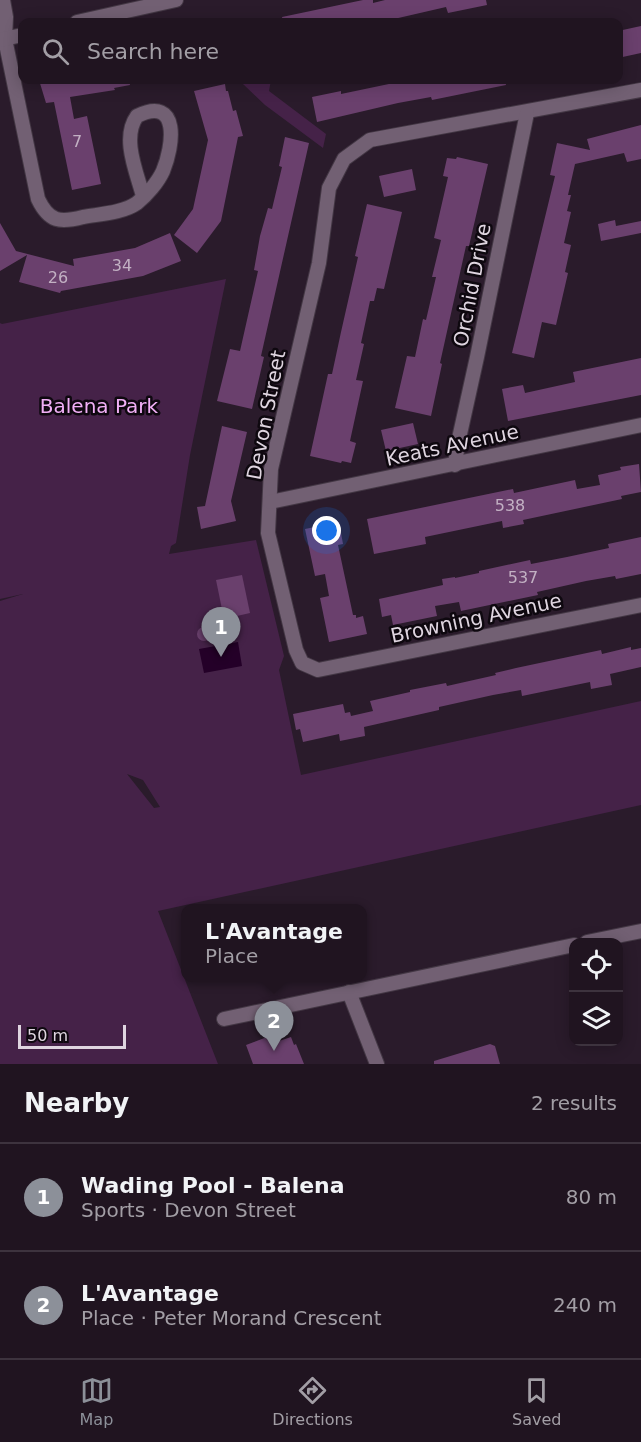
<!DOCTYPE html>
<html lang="en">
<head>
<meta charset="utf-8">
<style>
	body { margin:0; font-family:"DejaVu Sans",sans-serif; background:#281d29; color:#f1f3f6 }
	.controls { position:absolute; right:18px; bottom:18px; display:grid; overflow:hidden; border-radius:12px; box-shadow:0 3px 15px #0003 }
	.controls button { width:54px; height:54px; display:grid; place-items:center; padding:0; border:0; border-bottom:2px solid #3d333e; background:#201420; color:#f1f3f6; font:30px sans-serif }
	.scale { position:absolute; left:18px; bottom:15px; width:108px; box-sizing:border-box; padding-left:6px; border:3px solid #dfd5e0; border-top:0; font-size:16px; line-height:21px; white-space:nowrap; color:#dfd5e0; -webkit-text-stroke:4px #0e080f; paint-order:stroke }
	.you { position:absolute; left:327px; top:531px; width:21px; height:21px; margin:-15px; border:4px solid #fff; border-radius:50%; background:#1a73e8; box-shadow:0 0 0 9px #1a73e833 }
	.badge { display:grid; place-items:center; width:39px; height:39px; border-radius:50%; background:#8c9099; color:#fff; font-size:20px; font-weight:700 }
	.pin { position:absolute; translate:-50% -50px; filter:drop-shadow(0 2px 3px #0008) }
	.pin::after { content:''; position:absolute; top:32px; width:21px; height:18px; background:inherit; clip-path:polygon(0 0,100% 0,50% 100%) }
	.popup { position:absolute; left:181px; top:904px; width:186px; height:78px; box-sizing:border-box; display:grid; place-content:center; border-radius:12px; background:#201420; filter:drop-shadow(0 2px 4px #0005); font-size:20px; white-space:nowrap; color:#a29ea5 }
	.popup b { font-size:22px; color:#f1f3f6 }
	.popup::after { content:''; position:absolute; left:50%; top:100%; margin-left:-12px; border:12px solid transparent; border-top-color:#201420 }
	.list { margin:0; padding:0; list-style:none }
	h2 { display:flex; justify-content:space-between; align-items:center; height:78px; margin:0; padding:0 24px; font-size:26px }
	h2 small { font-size:20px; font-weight:400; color:#a29ea5 }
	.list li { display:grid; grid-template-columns:39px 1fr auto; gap:18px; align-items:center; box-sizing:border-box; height:108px; padding:0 24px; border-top:2px solid #3d333e }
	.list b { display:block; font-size:22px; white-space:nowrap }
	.list p { margin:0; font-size:20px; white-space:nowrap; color:#a29ea5 }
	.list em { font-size:20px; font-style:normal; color:#a29ea5 }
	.icon { flex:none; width:33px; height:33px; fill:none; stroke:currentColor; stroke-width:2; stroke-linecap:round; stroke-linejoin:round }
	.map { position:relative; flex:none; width:641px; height:1064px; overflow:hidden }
	.search { position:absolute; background:#201420; box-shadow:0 3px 15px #0003; left:18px; right:18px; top:18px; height:66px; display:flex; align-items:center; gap:15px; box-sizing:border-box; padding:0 21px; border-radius:12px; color:#a29ea5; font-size:22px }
	.sheet { height:294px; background:#201420 }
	nav { display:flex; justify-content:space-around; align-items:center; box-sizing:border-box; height:84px; border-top:2px solid #3d333e; background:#201420; font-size:16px; color:#a29ea5 }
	nav a { display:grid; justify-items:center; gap:3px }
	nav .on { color:#8c9099 }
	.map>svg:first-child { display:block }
	.green { fill:#452248; fill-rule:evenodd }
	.water { fill:#240028 }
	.building { fill:#6a406d }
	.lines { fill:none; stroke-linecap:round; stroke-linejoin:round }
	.street-casing { stroke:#433744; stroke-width:16 }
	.street { stroke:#726073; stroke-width:14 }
	.labels { text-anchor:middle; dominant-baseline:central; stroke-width:5; stroke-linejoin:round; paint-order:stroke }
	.number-label { font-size:16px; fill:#c2b0c3 }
	.street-label { font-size:20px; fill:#dfd5e0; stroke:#0e080f }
	.park-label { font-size:20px; fill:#f1aff6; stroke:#0e080f }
</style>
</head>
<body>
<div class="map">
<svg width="641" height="1064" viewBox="0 0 641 1064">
	<rect width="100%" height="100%" fill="#2a1b2b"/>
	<g class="green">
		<path d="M242,80L256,81L271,80L269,91L326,134L323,148L265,105L243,84Z"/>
		<path d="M226,279L190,455L176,543L171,546L169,554L256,540L284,656L279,670L301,775L641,701V805L158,911L218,1064H0V601L23,594L0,599V323L2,324ZM127,774L143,780L160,807L154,808Z"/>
	</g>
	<path class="water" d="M238,642L242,666L204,673L199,649Z"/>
	<g class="building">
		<path d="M363,0H373V3L385,0H486L487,5L448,13L446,7L394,19L395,22H283L282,17Z"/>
		<path d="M641,26V53L618,58V31Z"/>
		<path d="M39,80H129L130,85L114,88L115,90L70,97L74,119L87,116L101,184L72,190L54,102L46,103Z"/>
		<path d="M408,80H505L506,85L432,100L431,97L398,103L317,122L312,97L341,91V94Z"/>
		<path d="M225,84L226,91H228L233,111L236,110L243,136L238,137L221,221L197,253L174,235L193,209L208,140L194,91Z"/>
		<path d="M641,125V159L627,162L624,153L575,164L568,195H571L567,211L571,212L564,243L571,245L565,272L568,273L556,325L542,322L534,358L512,353L555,176L550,175L557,143L590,150L587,139Z"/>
		<path d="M285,137L309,143L261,356L264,357L252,409L217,401L230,349L240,351L258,271L254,270L260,236L268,208L272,209L282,167L279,166Z"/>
		<path d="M457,157L488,164L469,246H466L440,363L442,364L431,416L395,408L407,356L415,357L423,319L426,320L436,277H432L441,240L434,238L448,177L443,176L447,158L456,159Z"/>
		<path d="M412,169L416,190L384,197L379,176Z"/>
		<path d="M367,204L402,212L384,289L377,288L374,301H370L361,343L364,344L356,380L363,381L350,441L356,443L351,463L342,461L341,463L310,456L328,374H332L341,332L358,257L355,256Z"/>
		<path d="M615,220L616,226L641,221V233L601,241L598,224Z"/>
		<path d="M0,223L16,251L74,266L73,259L135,248L170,233L181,261L143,276L61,291L60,293L19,282L27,255L0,271Z"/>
		<path d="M641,358V395L508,421L502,389L523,385L525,393L575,382L573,372Z"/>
		<path d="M413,423L418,444L386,451L381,430Z"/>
		<path d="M222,426L247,432L231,501L236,521L201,529L197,507L205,506Z"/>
		<path d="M639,464L641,492L621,496L622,499L523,520L524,524L503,528L502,521L425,537L426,544L374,554L367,519L513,489L514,493L575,480L577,489L600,485L598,475L621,470L620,467Z"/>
		<path d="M339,522L343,544L338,545L353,615H356V618L363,616L367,634L329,642L320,598L329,596L325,574L315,576L305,529Z"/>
		<path d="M641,537V574L616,579L615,576L586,581L537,592L538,595L461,611L459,602L435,606L437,616L393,625L391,615L382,617L379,599L443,585L442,579L455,577V578L479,573V571L530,560L531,564L567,557L609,548L608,544Z"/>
		<path d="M242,575L250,613L224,619L216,580Z"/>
		<circle cx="204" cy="634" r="7"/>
		<path d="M631,647V650L641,648V667L610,674L612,685L591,689L590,682L522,696L521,690L493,695L439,707V710L364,727L365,736L340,741L339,734L303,742L300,729L296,730L293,714L343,704L345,713L350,712L351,716L373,711L370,701L410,692V690L446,683L447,686L496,675L495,673L516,668L601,650L602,654Z"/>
		<path d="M267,1037L268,1041L274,1039L276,1042L291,1037L294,1045L296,1044L304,1064H253L246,1045Z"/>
		<path d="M490,1044L495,1046L500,1064H434V1061Z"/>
	</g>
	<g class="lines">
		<defs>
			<g id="street">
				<path d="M3,0L6,17L5,39L38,199C49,222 60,223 83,217C99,214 123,213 137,203C147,195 158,182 163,171C173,147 181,95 137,116C121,138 137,173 143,196"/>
				<path d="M77,22L176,0"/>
				<path d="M0,40L22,35"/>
				<path d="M641,90L370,140L344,159L329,188L319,263L271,469L268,533L296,650L302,663L318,670L641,605"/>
				<path d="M455,465L458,443L477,357L527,113"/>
				<path d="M270,502L641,425"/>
				<path d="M587,942L641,931"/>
				<path d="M349,992L377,1064"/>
				<path d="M224,1019L574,945"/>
			</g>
		</defs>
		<use href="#street" class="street-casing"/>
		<use href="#street" class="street"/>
	</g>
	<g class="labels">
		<g class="number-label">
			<text x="77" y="141">7</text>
			<text x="122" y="265">34</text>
			<text x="58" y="277">26</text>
			<text x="510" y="505">538</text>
			<text x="523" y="577">537</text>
		</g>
		<g class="street-label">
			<text transform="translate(472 285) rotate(-79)">Orchid Drive</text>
			<text transform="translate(266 415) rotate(-79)">Devon Street</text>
			<text transform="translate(452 445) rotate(-12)">Keats Avenue</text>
			<text transform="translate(476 618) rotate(-12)">Browning Avenue</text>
		</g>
		<g class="park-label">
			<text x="99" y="406">Balena Park</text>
		</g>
	</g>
</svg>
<div class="controls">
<button><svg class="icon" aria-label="locate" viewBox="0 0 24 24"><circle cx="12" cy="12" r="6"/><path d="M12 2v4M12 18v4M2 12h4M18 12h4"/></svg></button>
<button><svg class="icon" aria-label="layers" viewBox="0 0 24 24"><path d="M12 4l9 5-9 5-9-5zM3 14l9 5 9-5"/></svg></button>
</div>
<div class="scale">50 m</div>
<div class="you"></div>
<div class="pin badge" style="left:221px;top:657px">1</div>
<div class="pin badge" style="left:274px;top:1051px">2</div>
<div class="popup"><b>L'Avantage</b>Place</div>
<div class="search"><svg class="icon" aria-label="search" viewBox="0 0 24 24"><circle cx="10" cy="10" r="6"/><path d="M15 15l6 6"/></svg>Search here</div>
</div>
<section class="sheet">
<h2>Nearby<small>2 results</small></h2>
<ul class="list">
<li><span class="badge">1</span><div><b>Wading Pool - Balena</b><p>Sports · Devon Street</p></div><em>80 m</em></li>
<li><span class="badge">2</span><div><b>L'Avantage</b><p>Place · Peter Morand Crescent</p></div><em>240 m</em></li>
</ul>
</section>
<nav>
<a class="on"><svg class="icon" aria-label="map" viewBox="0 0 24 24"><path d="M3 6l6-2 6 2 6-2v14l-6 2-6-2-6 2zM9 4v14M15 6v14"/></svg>Map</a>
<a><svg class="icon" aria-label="directions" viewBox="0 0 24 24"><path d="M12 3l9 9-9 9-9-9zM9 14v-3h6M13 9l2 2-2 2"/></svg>Directions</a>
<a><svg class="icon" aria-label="saved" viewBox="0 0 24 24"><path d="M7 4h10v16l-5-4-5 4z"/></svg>Saved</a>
</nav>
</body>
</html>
